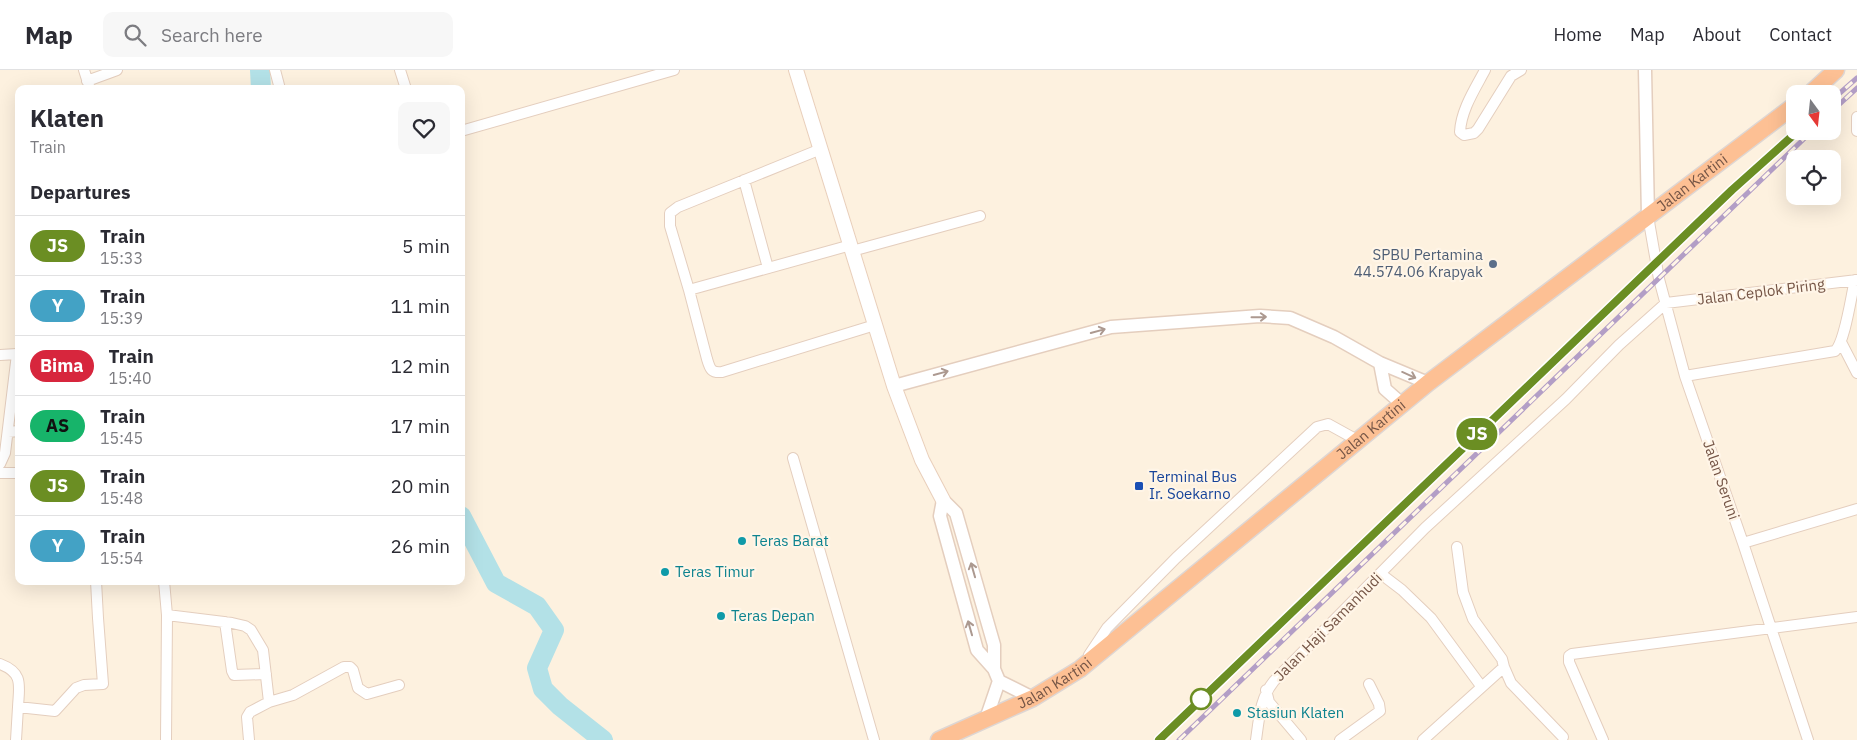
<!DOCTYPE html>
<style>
:root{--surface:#fff;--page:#f7f7f7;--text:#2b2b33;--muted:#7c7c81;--line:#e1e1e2}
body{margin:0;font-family:"IBM Plex Sans",sans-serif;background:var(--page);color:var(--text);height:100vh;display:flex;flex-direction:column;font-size:19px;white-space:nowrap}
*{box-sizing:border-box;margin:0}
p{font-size:16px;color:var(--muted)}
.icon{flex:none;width:28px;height:28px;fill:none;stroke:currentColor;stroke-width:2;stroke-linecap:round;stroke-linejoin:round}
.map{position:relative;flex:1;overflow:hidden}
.drawer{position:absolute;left:15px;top:15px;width:450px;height:500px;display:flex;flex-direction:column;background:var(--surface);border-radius:10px;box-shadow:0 5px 20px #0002}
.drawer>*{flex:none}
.badge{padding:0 10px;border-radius:16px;font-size:18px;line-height:32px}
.needle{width:32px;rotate:165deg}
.buttons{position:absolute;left:1786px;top:15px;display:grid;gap:10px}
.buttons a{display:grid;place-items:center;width:55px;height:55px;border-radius:10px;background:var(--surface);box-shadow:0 5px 20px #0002;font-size:25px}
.map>.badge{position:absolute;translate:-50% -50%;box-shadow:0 0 0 2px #fff}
h2{padding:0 15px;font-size:19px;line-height:45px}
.round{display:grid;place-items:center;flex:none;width:52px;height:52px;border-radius:10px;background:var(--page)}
.head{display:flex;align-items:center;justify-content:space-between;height:85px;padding:0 15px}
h1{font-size:24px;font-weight:700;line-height:38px}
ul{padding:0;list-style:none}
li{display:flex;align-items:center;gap:15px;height:60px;padding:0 15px;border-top:1px solid var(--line)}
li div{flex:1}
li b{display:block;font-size:19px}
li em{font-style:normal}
li .badge{min-width:55px;font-weight:700;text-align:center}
header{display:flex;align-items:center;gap:30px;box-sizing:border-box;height:70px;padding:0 25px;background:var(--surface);border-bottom:1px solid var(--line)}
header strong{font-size:24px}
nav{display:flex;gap:28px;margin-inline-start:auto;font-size:18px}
.search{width:350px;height:45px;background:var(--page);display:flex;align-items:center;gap:12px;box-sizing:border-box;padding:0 18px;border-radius:10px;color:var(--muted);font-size:19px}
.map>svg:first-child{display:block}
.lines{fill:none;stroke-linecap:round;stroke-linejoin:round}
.river{stroke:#b3e1e7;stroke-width:20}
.minor-casing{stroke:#e4cebe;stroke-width:12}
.tertiary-casing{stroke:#e4cebe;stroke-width:15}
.secondary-casing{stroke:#e9cfbb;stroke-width:16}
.trunk-casing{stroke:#ded6d3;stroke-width:19}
.minor{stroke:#fff;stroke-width:10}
.tertiary{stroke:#fff;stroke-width:12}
.secondary{stroke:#fff;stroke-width:14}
.trunk{stroke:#fdc094;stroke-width:16}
.rail-casing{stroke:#b39ec6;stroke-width:5}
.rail{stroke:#fff5e7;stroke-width:3;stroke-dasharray:9;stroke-linecap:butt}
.oneway{stroke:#ac9990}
.line-casing{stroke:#fff;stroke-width:11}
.line{stroke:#6b8e23;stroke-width:8}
.service-dot{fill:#5c6f8a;stroke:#fff5e7;stroke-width:2}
.transit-dot{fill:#1a4fb4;stroke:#fff5e7;stroke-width:2}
.culture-dot{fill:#0f9aa8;stroke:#fff5e7;stroke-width:2}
.stop-dot{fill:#fff;stroke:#6b8e23;stroke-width:2.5}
.labels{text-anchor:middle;stroke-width:4.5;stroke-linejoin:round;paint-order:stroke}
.street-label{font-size:15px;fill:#755546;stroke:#fff5e7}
.service-label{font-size:15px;fill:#4e5e75;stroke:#fff5e7;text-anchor:end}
.transit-label{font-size:15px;fill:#164399;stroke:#fff5e7;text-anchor:start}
.culture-label{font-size:15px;fill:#0d838f;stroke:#fff5e7;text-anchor:start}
</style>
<header>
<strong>Map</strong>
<div class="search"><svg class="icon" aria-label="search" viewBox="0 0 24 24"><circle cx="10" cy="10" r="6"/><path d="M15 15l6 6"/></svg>Search here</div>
<nav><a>Home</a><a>Map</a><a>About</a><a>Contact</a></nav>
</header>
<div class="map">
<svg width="1857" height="670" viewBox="0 0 1857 670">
<rect width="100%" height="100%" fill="#fdf1df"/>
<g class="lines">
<path class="river" d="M260,0L261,19
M461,446L496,513L537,536L554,560L537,598L543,619L560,636L603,670"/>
<defs>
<path id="minor" d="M84,0L90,19
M275,0L280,19
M400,0L406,19
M1485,0C1475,19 1461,40 1460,62L1464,65L1474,63L1478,59L1511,6L1521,0
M87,11L117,0
M1857,47V61
M461,61L674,0
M821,79L678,137L670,143V156L689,220L851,175
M744,110L768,198
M1648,146L1659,209L1685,306L1743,473L1808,670
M852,181L980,146
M689,220L707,289C710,299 711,303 722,302L875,255
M1841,272L1857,303
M0,285L17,284
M1685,306L1835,281C1845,272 1851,226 1855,210
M8,362L19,361
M793,388L874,670
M0,394L5,383L17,284H19
M0,403H19
M1743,473L1857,439
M1457,477L1463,522L1473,549L1502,589L1504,597
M1381,504L1402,520L1431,548L1481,616
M164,511L167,545L166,670
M167,545L232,553L245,556L251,560L263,580L269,632
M225,552L232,601L234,605L266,604
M1089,585L1107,558L1176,488L1317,357L1328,354L1357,370
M0,594C24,603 19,616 18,637
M1266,620L1269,632L1301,670
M16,670L18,637L55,641L76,618L84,615L103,614L98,548L96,511
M249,670L247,647L250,642L269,632L293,625L344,597H350L353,600L358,618L367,624L399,615
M1256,670C1259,649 1260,628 1274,611L1425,458L1566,329L1619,275L1666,233L1857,210
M1340,670L1380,641L1379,634L1369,614
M1423,670L1504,597L1511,613L1563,667
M1603,670L1569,592V586L1572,584L1857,547"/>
<path id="tertiary" d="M1645,0L1648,146
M1380,293L1385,319L1402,334
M894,316L1111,257L1260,246L1290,248L1334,267L1380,293L1428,313
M943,430L940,446L977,580L994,599L999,611L1033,628
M943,430L956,443L994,575V599
M986,649L999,611"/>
<path id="secondary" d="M796,0L894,316L922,390L943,430"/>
<g id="trunk">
<path d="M1810,24L1836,0"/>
<path id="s1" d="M939,670L1033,628L1080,599L1428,313L1795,35"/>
</g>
</defs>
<use href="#minor" class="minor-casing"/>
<use href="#tertiary" class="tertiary-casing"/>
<use href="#secondary" class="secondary-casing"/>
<use href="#trunk" class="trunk-casing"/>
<use href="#minor" class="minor"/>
<use href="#tertiary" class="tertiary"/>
<use href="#secondary" class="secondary"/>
<use href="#trunk" class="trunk"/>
<defs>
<path id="rail" d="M1832,30L1857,8
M1832,41L1857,18
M1159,670L1655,193L1732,120L1798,61
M1179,670L1812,61"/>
</defs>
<use href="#rail" class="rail-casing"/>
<use href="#rail" class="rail"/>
</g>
<defs><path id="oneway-shaft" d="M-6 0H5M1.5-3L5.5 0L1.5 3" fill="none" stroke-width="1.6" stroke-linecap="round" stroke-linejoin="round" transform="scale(1.25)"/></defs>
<g class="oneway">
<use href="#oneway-shaft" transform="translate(1259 247) rotate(-1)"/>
<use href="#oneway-shaft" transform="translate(1098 261) rotate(-15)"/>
<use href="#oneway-shaft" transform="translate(941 303) rotate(-15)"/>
<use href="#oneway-shaft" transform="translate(1409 305) rotate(24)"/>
<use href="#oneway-shaft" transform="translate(973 500) rotate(-106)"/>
<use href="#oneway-shaft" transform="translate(970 558) rotate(-106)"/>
</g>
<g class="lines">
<defs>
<path id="line" d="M1159,670L1656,193L1732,120L1798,61"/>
</defs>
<use href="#line" class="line-casing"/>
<use href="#line" class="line"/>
</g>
<circle class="service-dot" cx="1493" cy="194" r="5"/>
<rect class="transit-dot" x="1134" y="411" width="10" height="10" rx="2.5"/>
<g class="culture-dot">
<circle cx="742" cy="471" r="5"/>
<circle cx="665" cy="502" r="5"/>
<circle cx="721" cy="546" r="5"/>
<circle cx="1237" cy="643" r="5"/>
</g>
<circle class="stop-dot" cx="1201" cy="629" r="10"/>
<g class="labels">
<g class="street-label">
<text dy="5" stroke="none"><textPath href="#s1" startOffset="940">Jalan Kartini</textPath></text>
<text transform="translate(1761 222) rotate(-7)" y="5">Jalan Ceplok Piring</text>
<text dy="5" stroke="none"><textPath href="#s1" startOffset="535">Jalan Kartini</textPath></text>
<text transform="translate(1721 410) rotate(71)" y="5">Jalan Seruni</text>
<text transform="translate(1328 557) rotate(-45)" y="5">Jalan Haji Samanhudi</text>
<text dy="5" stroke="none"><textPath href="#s1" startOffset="129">Jalan Kartini</textPath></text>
</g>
<g class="service-label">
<text x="1483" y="190">SPBU Pertamina<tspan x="1483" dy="17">44.574.06 Krapyak</tspan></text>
</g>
<g class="transit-label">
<text x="1149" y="412">Terminal Bus<tspan x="1149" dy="17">Ir. Soekarno</tspan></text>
</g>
<g class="culture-label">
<text x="752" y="476">Teras Barat</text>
<text x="675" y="507">Teras Timur</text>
<text x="731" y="551">Teras Depan</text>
<text x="1247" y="648">Stasiun Klaten</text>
</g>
</g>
</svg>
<div class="buttons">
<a><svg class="needle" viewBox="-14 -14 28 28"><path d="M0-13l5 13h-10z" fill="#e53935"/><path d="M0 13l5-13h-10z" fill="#7c7c81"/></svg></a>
<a><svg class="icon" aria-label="locate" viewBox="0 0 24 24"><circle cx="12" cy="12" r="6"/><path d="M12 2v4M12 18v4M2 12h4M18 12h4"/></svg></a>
</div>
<b class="badge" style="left:1477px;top:364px;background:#6b8e23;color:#fff">JS</b>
<section class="drawer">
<div class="head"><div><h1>Klaten</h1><p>Train</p></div><a class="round"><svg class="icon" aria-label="heart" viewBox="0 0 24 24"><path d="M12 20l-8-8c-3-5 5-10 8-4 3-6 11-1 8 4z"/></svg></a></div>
<h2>Departures</h2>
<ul>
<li><span class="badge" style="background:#6b8e23;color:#fff">JS</span><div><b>Train</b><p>15:33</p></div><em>5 min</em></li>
<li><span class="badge" style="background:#43a2c5;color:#fff">Y</span><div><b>Train</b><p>15:39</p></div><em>11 min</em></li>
<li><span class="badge" style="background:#d7263d;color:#fff">Bima</span><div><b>Train</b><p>15:40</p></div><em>12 min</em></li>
<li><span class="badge" style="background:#17b46a;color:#111">AS</span><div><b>Train</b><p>15:45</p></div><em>17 min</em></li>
<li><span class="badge" style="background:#6b8e23;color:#fff">JS</span><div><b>Train</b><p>15:48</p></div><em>20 min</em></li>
<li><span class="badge" style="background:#43a2c5;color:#fff">Y</span><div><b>Train</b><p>15:54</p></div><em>26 min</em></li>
</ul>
</section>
</div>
